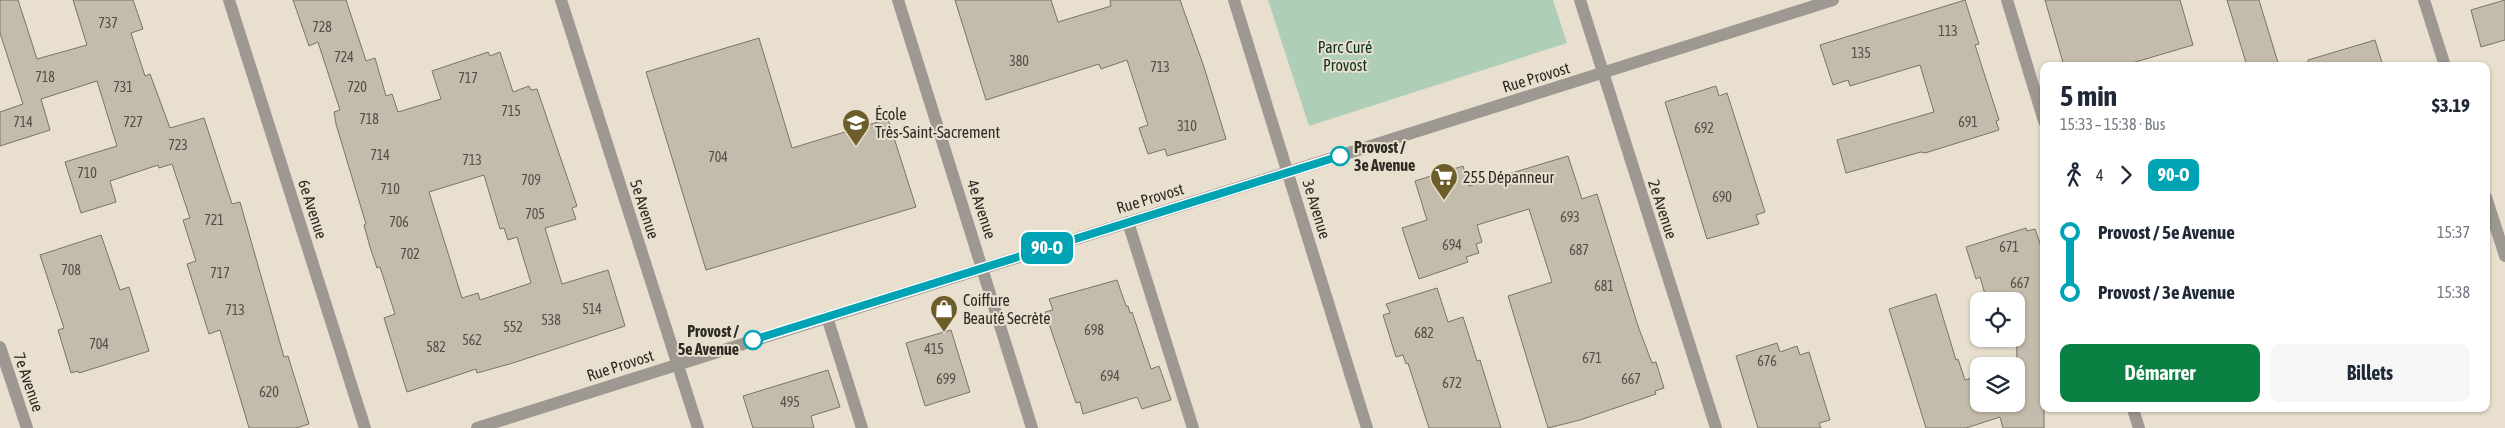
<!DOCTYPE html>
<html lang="fr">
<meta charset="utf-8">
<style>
:root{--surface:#fff;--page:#f6f6f7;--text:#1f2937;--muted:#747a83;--accent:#0b8043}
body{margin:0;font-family:"Asap Condensed",sans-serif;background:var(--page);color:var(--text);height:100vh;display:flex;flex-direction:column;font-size:19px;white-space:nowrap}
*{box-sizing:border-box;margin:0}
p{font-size:16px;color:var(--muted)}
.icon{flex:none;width:28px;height:28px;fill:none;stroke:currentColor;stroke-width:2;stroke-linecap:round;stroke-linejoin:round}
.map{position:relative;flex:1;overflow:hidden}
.sheet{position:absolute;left:2040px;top:62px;width:450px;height:350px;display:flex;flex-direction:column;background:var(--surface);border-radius:10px;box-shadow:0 1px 4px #0004}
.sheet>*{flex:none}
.badge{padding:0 10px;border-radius:8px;font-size:18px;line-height:32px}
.fabs{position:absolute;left:1970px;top:292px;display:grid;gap:10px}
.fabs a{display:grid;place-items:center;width:55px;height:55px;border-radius:10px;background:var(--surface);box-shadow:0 1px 4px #0004;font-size:25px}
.map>.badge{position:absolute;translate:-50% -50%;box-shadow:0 0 0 2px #fff}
.legs{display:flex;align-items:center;gap:8px;height:55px;padding:0 20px;font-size:16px}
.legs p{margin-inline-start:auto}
.head{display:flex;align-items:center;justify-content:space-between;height:85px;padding:0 20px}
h1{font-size:28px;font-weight:700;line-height:38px}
.cta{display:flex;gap:10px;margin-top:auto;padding:10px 20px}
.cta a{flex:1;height:58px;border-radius:10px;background:var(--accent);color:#fff;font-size:20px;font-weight:700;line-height:58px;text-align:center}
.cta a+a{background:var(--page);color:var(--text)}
ul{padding:0 20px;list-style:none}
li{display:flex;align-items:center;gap:18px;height:60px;font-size:19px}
li i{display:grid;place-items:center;width:8px;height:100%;margin:0 6px;background:currentColor}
li i::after{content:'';width:12px;height:12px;margin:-6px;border:4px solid;border-radius:50%;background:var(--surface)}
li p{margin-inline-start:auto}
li:first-child i{background:linear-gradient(#0000 50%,currentColor 0)}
li:last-child i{background:linear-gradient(currentColor 50%,#0000 0)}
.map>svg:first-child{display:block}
.green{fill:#afceb7}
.building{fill:#c3bbab;stroke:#7b7364;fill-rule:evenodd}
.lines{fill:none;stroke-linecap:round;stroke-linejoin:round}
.service{stroke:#9d9892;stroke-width:12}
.minor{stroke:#9d9892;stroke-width:12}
.tertiary{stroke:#9d9892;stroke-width:12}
.line-1-casing{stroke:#fff;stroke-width:11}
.line-1{stroke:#00a3b4;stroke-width:8}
.stop-1-dot{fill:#fff;stroke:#00a3b4;stroke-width:2.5}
.labels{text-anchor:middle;stroke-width:4;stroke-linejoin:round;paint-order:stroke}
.number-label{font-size:14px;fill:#534f46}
.park-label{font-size:16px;fill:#0a321a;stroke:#e8dfce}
.street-label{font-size:16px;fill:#2e2b24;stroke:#e8dfce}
.poi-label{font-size:16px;fill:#2e2b24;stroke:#e8dfce;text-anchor:start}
.stop-label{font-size:16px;font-weight:bold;fill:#2e2b24;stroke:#e8dfce;text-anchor:start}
</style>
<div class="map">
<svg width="2505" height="428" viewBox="0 0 2505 428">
<rect width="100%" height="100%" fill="#e8dfce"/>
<path class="green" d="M1268,0H1553L1567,43L1309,126Z"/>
<path class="building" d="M0,0H18L37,59L87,45L73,0H133L143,29L131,33L145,76L150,74L170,128L204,118L232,204L240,202L284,357L288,356L309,424L296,428H249L220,330L209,334L187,264L196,261L183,220L190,218L172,164L159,168L158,165L110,181L116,202L81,213L65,162L117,146L97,81L41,99L50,130L0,146V112L23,104L0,33Z
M293,0H346L366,61L375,58L386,96L392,94L398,112L441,99L432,71L488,52L490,56L500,52L513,92L529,86L531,90L537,89L577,206L572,208L576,219L545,228L562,284L608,270L625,326L513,363L477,373L476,369L407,392L384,318L395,314L380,267L377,268L370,247L364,225L366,224L336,124L334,112L340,110L318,42L309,46ZM484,175L500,229L504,228L508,240L517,237L531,283L480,300L478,293L462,298L429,192Z
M955,0H1051L1058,22L1111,6L1110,0H1180L1204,67L1226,139L1167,156L1165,149L1148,154L1139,128L1148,125L1127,60L1101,69L1099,64L986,100Z
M1965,0L1979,44L1975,45L1999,120L1996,121L1999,130L1925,153L1921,152L1846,173L1837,140L1934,112L1920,65L1850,86L1848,80L1833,85L1820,45Z
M2045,0H2180L2193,45L2122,66H2064Z
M2227,0H2259L2279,66H2247Z
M2505,0V40L2481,47L2471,10Z
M759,38L792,148L888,119L916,207L706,270L646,72Z
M2375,40L2383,66H2309L2308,60Z
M1716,86L1719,96L1727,93L1765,212L1756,215L1759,224L1707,239L1665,102Z
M1568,156L1582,199L1597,194L1638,326L1652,363L1656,362L1664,388L1655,391L1656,394L1580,420L1548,428L1508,296L1552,282L1529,209L1477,225L1482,242L1476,244L1479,253L1466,257L1468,262L1419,279L1402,228L1427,220L1415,181L1463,166L1469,186Z
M2026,228L2027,231L2035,229L2044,255V428H2003L2000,417L1966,428H1926L1889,309L1936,294L1956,360L1958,359L1965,380L1979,376V404H2016V366H2006L2017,363L2016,301H1987L1980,277L1976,279L1966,247Z
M101,235L120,290L129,287L149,351L79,373L78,371L71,373L58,330L64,328L40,255Z
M1117,280L1126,306H1128L1130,313L1132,312L1151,369L1159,366L1171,400L1142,409L1137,397L1083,414L1080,402L1076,403L1045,312L1053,310L1049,299Z
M1437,288L1448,322L1463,317L1477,361L1480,360L1501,428H1429L1408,363L1406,364L1403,355L1396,357L1383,315L1390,313L1386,304Z
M951,330L970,392L925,406L906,343Z
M1777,343L1780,352L1797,346L1800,355L1809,352L1830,420L1819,423L1821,428H1758L1736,356Z
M828,370L840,407L811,416L814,428H753L743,396Z"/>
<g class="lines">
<path class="service" d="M1128,222L1193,428
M827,317L862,428"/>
<path class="minor" d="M229,0L365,428
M561,0L698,428
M898,0L1032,428
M1234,0L1367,428
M1580,0L1716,428
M0,347L27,428"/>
<path class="tertiary" d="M2007,0L2044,121
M2424,0L2445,66
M2486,197L2505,256
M2133,409L2139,428
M477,428L1833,0"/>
</g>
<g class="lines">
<defs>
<path id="line-1" d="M753,340L1340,156"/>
</defs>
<use href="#line-1" class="line-1-casing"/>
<use href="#line-1" class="line-1"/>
</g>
<defs>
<symbol id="school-pin" viewBox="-11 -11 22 30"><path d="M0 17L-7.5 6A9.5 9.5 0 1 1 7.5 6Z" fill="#6d5d2a" stroke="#e8dfce"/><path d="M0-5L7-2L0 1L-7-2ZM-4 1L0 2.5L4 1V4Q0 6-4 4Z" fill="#fff"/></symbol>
<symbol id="supermarket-pin" viewBox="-11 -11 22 30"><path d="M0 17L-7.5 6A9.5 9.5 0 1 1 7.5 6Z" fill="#6d5d2a" stroke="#e8dfce"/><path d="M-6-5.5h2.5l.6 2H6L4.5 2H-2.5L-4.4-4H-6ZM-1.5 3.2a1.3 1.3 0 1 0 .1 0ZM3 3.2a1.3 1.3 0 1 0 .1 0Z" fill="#fff"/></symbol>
<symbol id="shop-pin" viewBox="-11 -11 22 30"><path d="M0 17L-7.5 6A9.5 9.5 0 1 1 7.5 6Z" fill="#6d5d2a" stroke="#e8dfce"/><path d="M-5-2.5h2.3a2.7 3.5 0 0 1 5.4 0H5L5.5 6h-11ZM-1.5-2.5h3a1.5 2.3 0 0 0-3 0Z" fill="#fff"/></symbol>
</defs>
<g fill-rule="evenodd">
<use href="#school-pin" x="840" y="107" width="32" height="43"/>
<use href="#supermarket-pin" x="1428" y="161" width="32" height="43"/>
<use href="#shop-pin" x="928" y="293" width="32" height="43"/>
</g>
<g class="stop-1-dot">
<circle cx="1340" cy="156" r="9"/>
<circle cx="753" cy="340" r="9"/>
</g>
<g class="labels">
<g class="number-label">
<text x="108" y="28">737</text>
<text x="322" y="32">728</text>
<text x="1948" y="36">113</text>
<text x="1861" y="58">135</text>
<text x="344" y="62">724</text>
<text x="1019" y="66">380</text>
<text x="1160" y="72">713</text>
<text x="45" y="82">718</text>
<text x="468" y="83">717</text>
<text x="123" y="92">731</text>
<text x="357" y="92">720</text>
<text x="511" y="116">715</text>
<text x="369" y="124">718</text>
<text x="23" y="127">714</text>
<text x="133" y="127">727</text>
<text x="1968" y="127">691</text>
<text x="1187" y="131">310</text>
<text x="1704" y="133">692</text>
<text x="178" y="150">723</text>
<text x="380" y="160">714</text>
<text x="718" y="162">704</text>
<text x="472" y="165">713</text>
<text x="87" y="178">710</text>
<text x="531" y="185">709</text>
<text x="390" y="194">710</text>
<text x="1722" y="202">690</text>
<text x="535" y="219">705</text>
<text x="1570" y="222">693</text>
<text x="214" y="225">721</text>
<text x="399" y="227">706</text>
<text x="1452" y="250">694</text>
<text x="2009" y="252">671</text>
<text x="1579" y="255">687</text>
<text x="410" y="259">702</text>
<text x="71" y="275">708</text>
<text x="220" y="278">717</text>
<text x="2020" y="288">667</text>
<text x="1604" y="291">681</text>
<text x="592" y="314">514</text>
<text x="235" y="315">713</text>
<text x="551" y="325">538</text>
<text x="513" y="332">552</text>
<text x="1094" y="335">698</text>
<text x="1424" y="338">682</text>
<text x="472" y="345">562</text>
<text x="99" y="349">704</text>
<text x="436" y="352">582</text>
<text x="934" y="354">415</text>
<text x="1592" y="363">671</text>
<text x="1767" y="366">676</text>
<text x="1110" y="381">694</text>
<text x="946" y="384">699</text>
<text x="1631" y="384">667</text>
<text x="1452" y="388">672</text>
<text x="269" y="397">620</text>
<text x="790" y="407">495</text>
</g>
<g class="park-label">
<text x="1345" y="53">Parc Curé<tspan x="1345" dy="18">Provost</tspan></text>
</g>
<g class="street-label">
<text transform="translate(1536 77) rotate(-17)" y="6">Rue Provost</text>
<text transform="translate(1150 198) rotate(-17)" y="6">Rue Provost</text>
<text transform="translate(313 209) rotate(72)" y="6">6e Avenue</text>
<text transform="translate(645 209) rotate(72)" y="6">5e Avenue</text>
<text transform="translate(982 209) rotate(72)" y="6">4e Avenue</text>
<text transform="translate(1317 209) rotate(73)" y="6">3e Avenue</text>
<text transform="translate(1663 209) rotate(72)" y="6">2e Avenue</text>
<text transform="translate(620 365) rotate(-18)" y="6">Rue Provost</text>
<text transform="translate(29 382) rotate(71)" y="6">7e Avenue</text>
</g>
<g class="poi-label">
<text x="875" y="120">École<tspan x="875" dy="18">Très-Saint-Sacrement</tspan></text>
<text x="1463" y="183">255 Dépanneur</text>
<text x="963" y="306">Coiffure<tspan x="963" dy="18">Beauté Secrète</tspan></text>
</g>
<g class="stop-label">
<text x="1354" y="153">Provost /<tspan x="1354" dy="18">3e Avenue</tspan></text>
<text x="739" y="337" text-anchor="end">Provost /<tspan x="739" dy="18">5e Avenue</tspan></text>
</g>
</g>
</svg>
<div class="fabs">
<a><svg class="icon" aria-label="locate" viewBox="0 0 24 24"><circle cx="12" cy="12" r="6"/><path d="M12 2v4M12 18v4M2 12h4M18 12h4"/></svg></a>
<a><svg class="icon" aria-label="layers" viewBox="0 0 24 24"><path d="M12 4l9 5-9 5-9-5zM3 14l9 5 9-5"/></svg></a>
</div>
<b class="badge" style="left:1047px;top:248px;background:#00a3b4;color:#fff">90-O</b>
<section class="sheet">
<div class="head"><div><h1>5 min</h1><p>15:33 – 15:38 · Bus</p></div><b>$3.19</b></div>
<div class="legs"><svg class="icon" aria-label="walk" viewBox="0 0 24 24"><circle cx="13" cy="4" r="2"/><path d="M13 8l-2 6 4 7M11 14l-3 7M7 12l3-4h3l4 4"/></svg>4<svg class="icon" aria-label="forward" viewBox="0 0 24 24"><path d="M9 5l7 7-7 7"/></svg><b class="badge" style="background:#00a3b4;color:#fff">90-O</b></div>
<ul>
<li><i style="color:#00a3b4"></i><b>Provost / 5e Avenue</b><p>15:37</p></li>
<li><i style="color:#00a3b4"></i><b>Provost / 3e Avenue</b><p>15:38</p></li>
</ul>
<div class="cta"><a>Démarrer</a><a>Billets</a></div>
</section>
</div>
